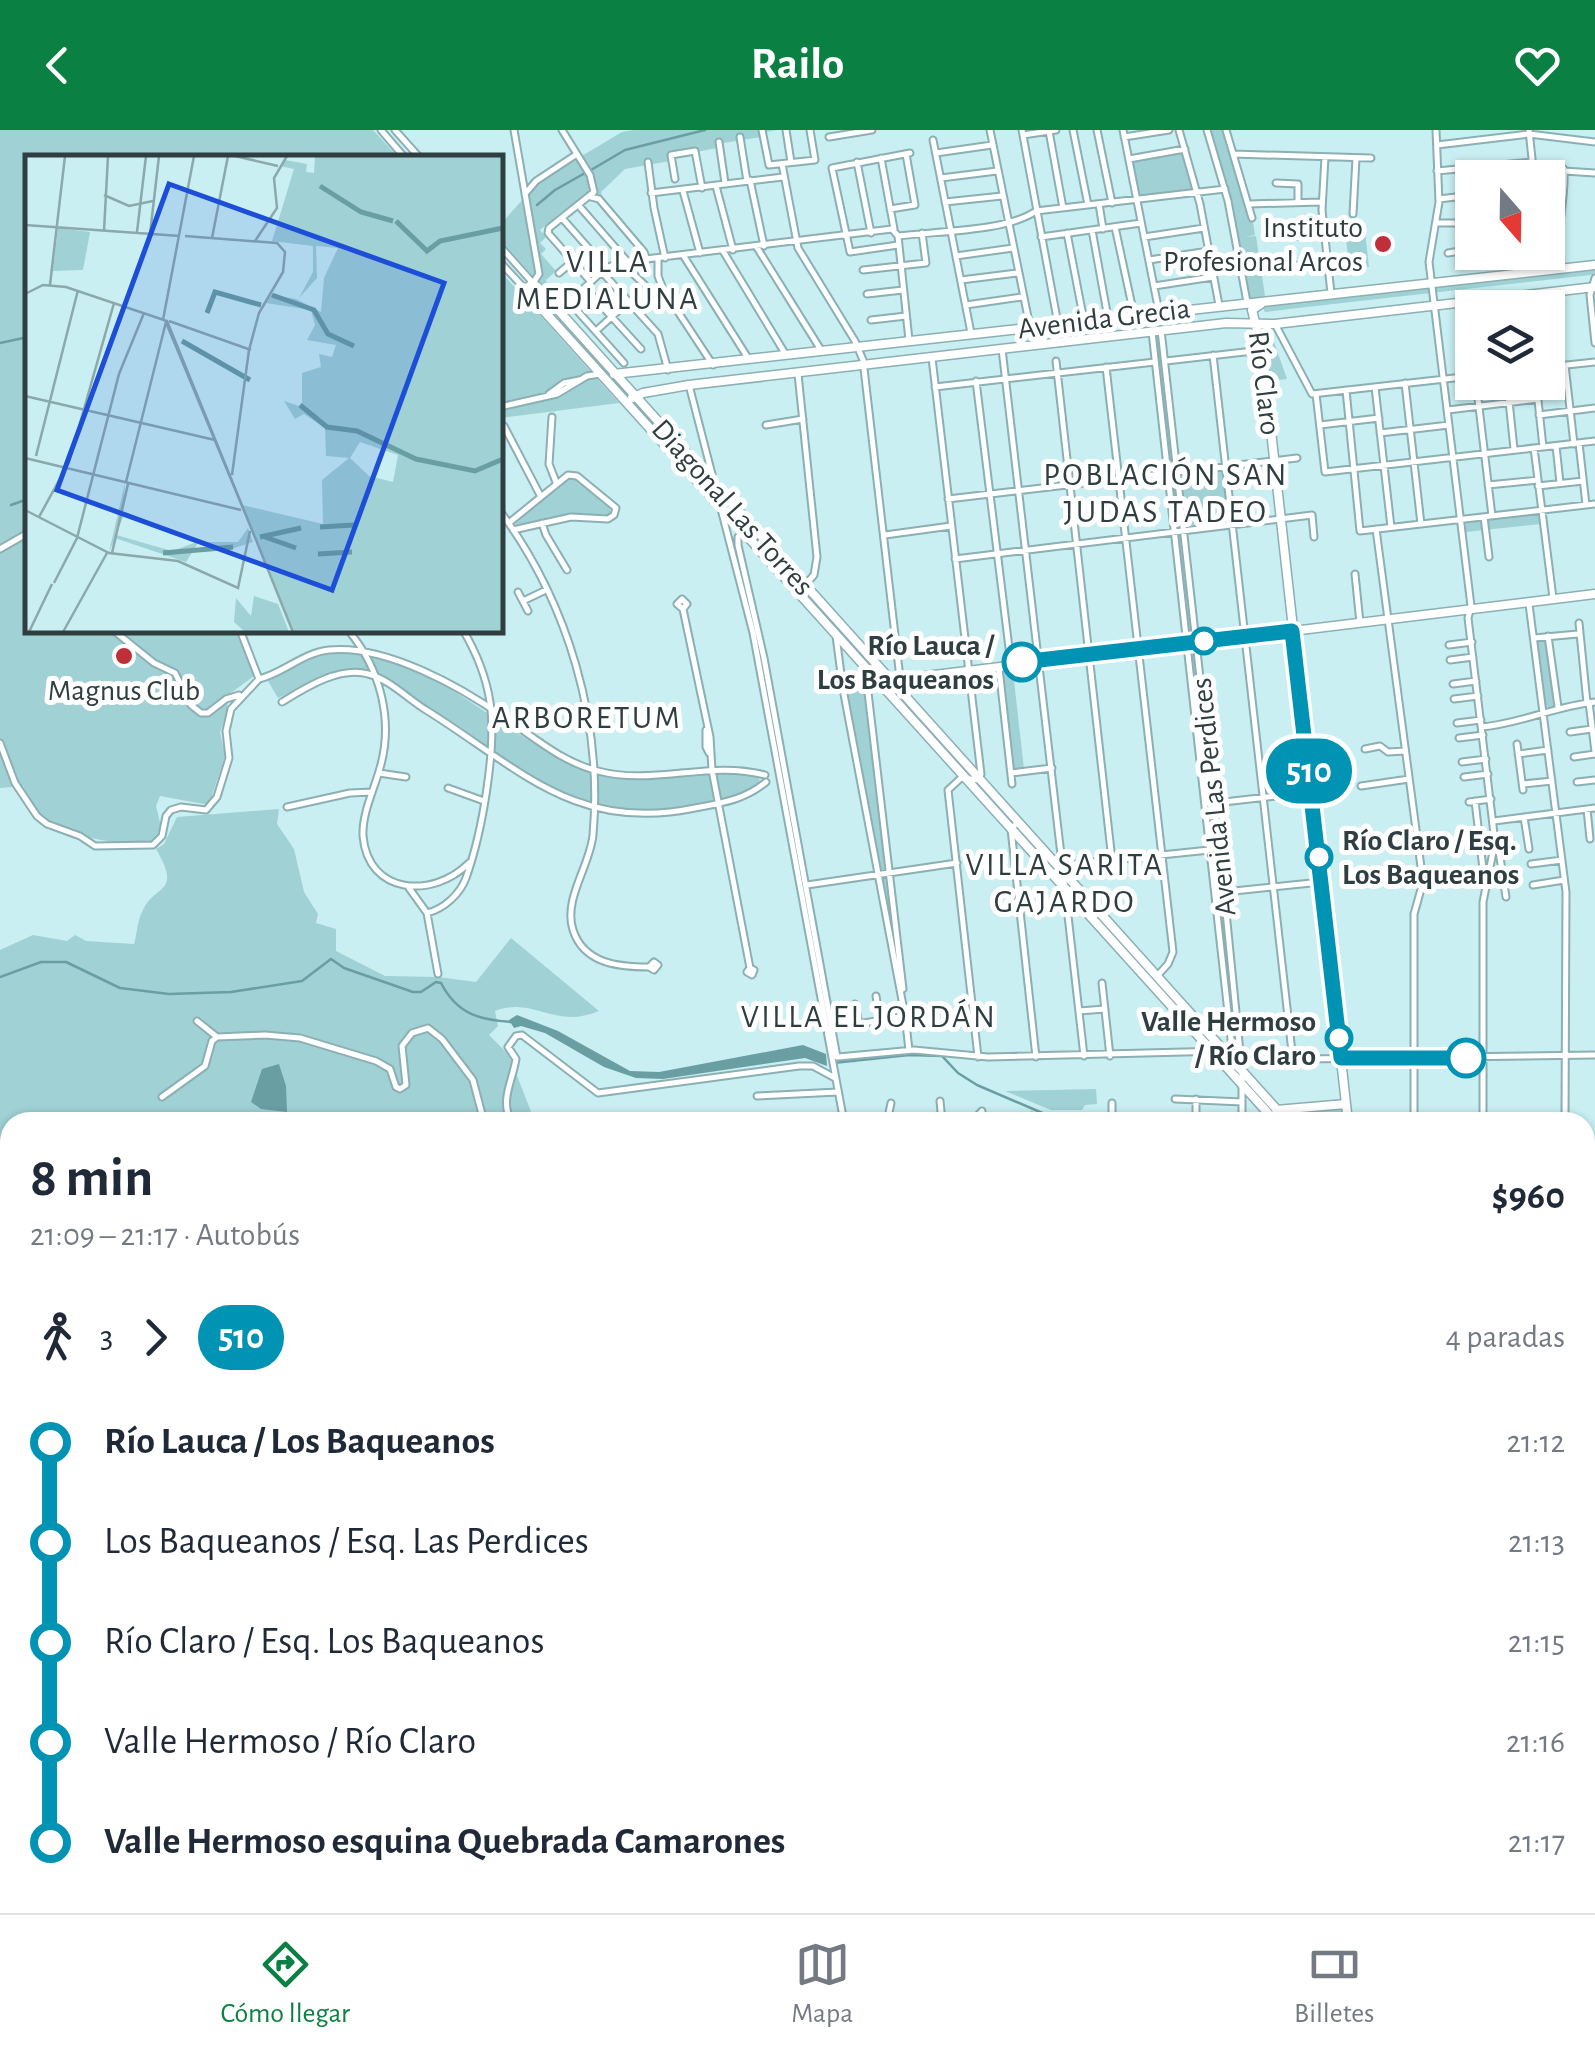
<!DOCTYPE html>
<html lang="es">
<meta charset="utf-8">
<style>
:root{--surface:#fff;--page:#f2f2f3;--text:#1f2937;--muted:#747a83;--line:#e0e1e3;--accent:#0b8043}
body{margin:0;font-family:"Alegreya Sans",sans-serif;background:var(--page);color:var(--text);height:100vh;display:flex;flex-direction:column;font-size:38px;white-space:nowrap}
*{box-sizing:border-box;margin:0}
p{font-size:32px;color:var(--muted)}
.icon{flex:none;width:55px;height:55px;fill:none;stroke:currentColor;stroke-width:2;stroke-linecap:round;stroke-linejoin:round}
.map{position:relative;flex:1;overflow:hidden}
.side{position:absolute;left:0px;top:982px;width:1595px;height:802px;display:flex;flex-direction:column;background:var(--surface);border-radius:30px 30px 0 0;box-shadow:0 2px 8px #0004}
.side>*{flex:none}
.badge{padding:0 20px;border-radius:32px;font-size:35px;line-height:65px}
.needle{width:65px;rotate:160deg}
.controls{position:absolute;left:1455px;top:30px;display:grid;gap:20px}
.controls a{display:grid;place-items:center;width:110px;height:110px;border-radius:0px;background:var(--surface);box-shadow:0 2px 8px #0004;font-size:50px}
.map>.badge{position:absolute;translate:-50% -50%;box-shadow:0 0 0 5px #fff}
.legs{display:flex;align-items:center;gap:15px;height:110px;padding:0 30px;font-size:32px}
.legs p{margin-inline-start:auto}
.summary{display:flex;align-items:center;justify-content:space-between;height:170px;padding:0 30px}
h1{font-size:55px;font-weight:700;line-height:75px}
ul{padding:0 30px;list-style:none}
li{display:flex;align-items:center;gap:35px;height:100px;font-size:38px}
li i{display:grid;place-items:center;width:15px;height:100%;margin:0 12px;background:currentColor}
li i::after{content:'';width:25px;height:25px;margin:-12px;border:8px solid;border-radius:50%;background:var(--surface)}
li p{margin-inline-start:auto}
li:first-child i{background:linear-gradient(#0000 50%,currentColor 0)}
li:last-child i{background:linear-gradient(currentColor 50%,#0000 0)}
header{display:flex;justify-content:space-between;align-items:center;height:130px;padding:0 30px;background:var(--accent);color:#fff;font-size:45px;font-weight:700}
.tab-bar{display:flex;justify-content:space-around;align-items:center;height:140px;border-top:2px solid var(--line);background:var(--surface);font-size:28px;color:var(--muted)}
.tab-bar a{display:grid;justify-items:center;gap:5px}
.tab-bar .selected{color:var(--accent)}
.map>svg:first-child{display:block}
.green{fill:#9fd1d5}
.water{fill:#699ea2}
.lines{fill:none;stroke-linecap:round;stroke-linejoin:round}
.stream{stroke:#699ea2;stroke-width:2.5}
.minor-casing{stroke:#8bafb2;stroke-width:9}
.major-casing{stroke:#8bafb2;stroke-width:11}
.minor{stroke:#fff;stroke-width:5}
.major{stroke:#fff;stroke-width:8}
.line-1-casing{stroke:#fff;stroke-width:22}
.line-1{stroke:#0093b3;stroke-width:15}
.poi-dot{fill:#bf2f39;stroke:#fff;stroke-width:4}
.stop-1-dot{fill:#fff;stroke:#0093b3;stroke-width:5}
.labels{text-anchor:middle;stroke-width:10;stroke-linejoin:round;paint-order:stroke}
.poi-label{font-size:30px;fill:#2f3e40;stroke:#fff;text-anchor:end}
.street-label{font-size:30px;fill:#2f3e40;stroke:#fff}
.stop-label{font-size:30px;font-weight:bold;fill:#2f3e40;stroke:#fff;text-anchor:end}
.neighbourhood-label{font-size:32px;letter-spacing:2.5px;fill:#2f3e40;stroke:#fff}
.inset-river{fill:none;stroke:#699ea2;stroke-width:5}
.inset-road{fill:none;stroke:#8ba8ab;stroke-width:2.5}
.view{fill:#1d4ed8;fill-opacity:0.15;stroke:#1d4ed8;stroke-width:5}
.inset-edge{fill:none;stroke:#2f3e40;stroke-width:5}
</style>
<header><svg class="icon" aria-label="back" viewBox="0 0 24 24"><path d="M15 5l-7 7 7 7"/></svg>Railo<svg class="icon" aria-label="heart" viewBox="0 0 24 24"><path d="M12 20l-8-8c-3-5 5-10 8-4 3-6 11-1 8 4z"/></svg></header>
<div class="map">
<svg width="1595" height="1783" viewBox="0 0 1595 1783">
<rect width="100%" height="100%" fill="#c9eff2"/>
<path class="green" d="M0,0H373L398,27L28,28V500H235L254,546L228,565L227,581L220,602L225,626L209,675L160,666L156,676L162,701L157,710C128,720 61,706 39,683C32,676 27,664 23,656L0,658Z
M634,0H777L761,3V7L717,14V18L670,27V31L625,39L601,62L602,66C577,64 559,86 540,100L546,107L540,113L546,119L541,124L556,141L546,150L550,165L500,109V95L538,52L622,2Z
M1209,0H1223L1226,13L1232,11L1249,67L1255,105L1245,107L1256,106L1265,166L1247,169L1230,71Z
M1183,21L1193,59L1138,66L1132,29Z
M1364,93L1369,137L1349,139L1345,95Z
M1595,138V144L1590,145L1289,179L1265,182L1262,176Z
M500,141L619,273L500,288Z
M1269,198L1287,249L1270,251L1264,199Z
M1153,204H1159L1196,508L1211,671H1205Z
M1222,339L1228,391L1185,396L1180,344Z
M575,347L611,374L610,385L574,384L516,395L515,392L568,348Z
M1540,382L1541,394L1466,402L1465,390Z
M1547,508L1556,575L1549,578L1545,574L1537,509Z
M331,524C435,520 496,606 587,640C640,659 694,641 748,642L759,647L760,656C740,669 716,672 694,676C578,698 521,635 430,580C407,566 385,540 357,539C331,539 301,558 278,568L268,551L303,530Z
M1013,542L1024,639L1013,640L1002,543Z
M865,559L899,836L903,865L847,563Z
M279,679L277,694L294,719L304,762L318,784L316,793L336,799V821L385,846L438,847L476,852L511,808L599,881C553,900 535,866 495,881L498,896L489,905L509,925L535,992H10V1775H958L959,1783H0V820L33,805L67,811L75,805L86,811L134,814C137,804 137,792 142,782C154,753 183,765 156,719L164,714L177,687Z
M1096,959L1097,974L1085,975L1082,980H1051L1005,961Z
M1344,976L1345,992H1291L1279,979Z"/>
<path class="water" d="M517,885L558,901L630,941L659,942L803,915L826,924L827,936L805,928L663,949L636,948L604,937L545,903L521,896L514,898L509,890Z
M279,934L286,956L287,982L261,979L251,972L262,939Z"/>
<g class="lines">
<path class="stream" d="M591,40L625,20L705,0
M537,75L555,60L585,43
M0,213L28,207
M11,375L28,369
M0,847L41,832H66L120,858L169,864L231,862L302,851L331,829L344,838L413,862H421L436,852L441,853C457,884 479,890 512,892
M833,933L909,925L942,926L958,943L977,955L1047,985H1117L1164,992"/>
<defs>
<path id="minor" d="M381,0L405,28
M395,0L420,28
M562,0L590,45L594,62L549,98L548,103L591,152
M762,0L769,35L815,30L810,0
M786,0L791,32
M990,0L1030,197
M1022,0L1058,194
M1073,0L1088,75
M1097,0L1112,73
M1123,0L1159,182
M1179,0L1200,74L1219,175
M1207,0L1228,71L1247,172
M1226,0L1252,88
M1436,0L1439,72L1429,132L1471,476L1468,488L1495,712L1483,772V992
M1529,0L1534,48
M1049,1L1063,78
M1023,5L1056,0
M740,7L747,51
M829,7L872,0
M1124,7L1169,0
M933,10L971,203
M719,12L725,53
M1437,15L1529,4L1595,12
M936,23L992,15
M1233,24L1371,28
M1325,27L1322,80L1331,163
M881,28L894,99
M1129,29L1185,19
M648,32L654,78L665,128
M857,32L871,103
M782,34L798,118L855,211L863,230L900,548
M1504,35L1506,48
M1533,39L1595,43
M1437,41L1532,32
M941,48L997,41
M675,49L671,25L695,21L702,58
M750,50L764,116
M1276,53L1298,54V72
M716,56L733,120
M683,61L700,123
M651,63L783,47
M525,64L536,51L577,24
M591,67L599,69L644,122L647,130
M1439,69L1472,65
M945,72L1002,66
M1099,74L1103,99
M1249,74L1321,72
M580,77L627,131
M890,79L915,75L906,24
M1353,84L1356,28
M562,88L606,138
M1436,93H1472
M1115,97L1134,185
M1092,100L1108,188
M1067,103L1084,191
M898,106L909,210
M1041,107L1141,93
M1144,107L1204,98
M1288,107L1324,103
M898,115L850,122L832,38L910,23
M500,116L533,153L539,144L514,0
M756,116L821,220
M723,121L786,225
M1526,122L1529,143
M1448,123L1472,119
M683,125L748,228
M956,126L1013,118
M658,129V146L663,159L713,235
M1149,130L1209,121
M500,132L525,159
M622,133L652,162
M1290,136L1327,132
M1559,139C1554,105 1566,74 1564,39
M863,140L926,133L922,103
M602,142L658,204L668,240
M559,143L572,132
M1595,148L1590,165L1595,213
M961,150L1017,143
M1154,156L1213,147
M589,162L641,219
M867,164L903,160
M966,175L1022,167
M573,176L624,233
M560,180L606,138L621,132L892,99L898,106C935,101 1006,102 1036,81L1225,59
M871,190L906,186
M1275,194L1312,264L1472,246
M1161,200L1224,762L1242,942V992
M596,201L629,171
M1152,202L1232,918L1227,925
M1002,219L1063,742L1055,748
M1213,225L1292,922L1304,929L1595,925
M932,228L981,644L979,650L961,648L948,660L978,927
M1056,231L1112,730
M1166,231L1262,220
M1565,235L1574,314
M1106,237L1173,822L1168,834L1158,845
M1548,237L1595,232
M798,244L817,427L814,445L798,463
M976,251L1011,534
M1476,252L1492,386
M1507,252L1514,319
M1536,252L1543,317
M1405,253L1421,394
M689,255L753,503L844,992
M935,257L1155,232
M1375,257L1391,397
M1346,260L1360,401L1595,374
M549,264L564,253L579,250
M1316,264L1325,342L1595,311
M500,277L557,264L587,246L600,244
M1448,280L1538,269
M1539,285L1595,278
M552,287L549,334L556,352
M766,295L803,289
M1320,295L1379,288
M504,296L540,365
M1380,303L1449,295
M1579,313L1586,375
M1556,316L1560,353
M1534,318L1553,468
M1488,355L1538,350
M1538,356L1583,351
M948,369L1297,328
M500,381C568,473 603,591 593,705C590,736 563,769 573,800C584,834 619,837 649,837L654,832L658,835L654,840L649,837
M1484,387L1489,427
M510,392L568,345L577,346L616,378L614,385L608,389L571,387L513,400
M542,393L546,405L567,440
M1376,399L1423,752L1414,784V992
M743,403L738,407V415L764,528L837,927
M885,405L951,396
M0,419L28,403
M955,429L1312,385L1314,407
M1355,444L1360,493
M518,462L528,481
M523,471L546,460
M1529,474L1566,762L1565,992
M683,479L677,474L682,469L687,474L683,479L710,607L712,640L750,838L747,842L752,845L754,840L750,838
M1579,493L1587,573
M113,500L154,533L175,543L191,575L201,583H208L226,569L239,565
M348,500C380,538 394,590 380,638C374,660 362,683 363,706C368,765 433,769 469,733
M836,506L843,559L905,886
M1548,506L1558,577
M1534,508L1578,504
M1449,515L1472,512
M1450,530L1473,527
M999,538L1012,654
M259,549C284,543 302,523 329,520C385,514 461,557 505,588C535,608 562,632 598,641C654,656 709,630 765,645
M867,554L903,859
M1453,554L1476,551
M843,559L878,552
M1454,569L1478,566
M282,572C305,558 339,536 368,544C389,549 408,569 426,580C519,638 576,703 695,678C722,673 744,670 766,652
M1589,572L1595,622
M1457,593L1481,590
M1482,597C1522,593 1556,576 1595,572
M706,600V617L709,623
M1570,602L1592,599
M1459,608L1483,605
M0,613L15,653L37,686L47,694L80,706L95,716L153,715L162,706L166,686L171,680L181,677L206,680L217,667L229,628L226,601L231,579L259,549L240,500
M1517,614L1523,660
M1365,619L1380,616L1388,622L1405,621
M1518,624L1548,620
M1574,627L1595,624
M1462,632L1486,629
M379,643L406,647
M1011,643L1052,638
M1464,647L1488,644
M1577,652L1595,650
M1523,654L1552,651
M1361,656L1409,649
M448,658L484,671
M1475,671L1483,739
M1469,672L1491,669
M1215,673L1312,662
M287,677L350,663L372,662
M1587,679L1590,709
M1524,687L1529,719
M1494,691L1595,678
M1017,693L1011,699L1036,927
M1495,718L1499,721L1506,767
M1531,734L1562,730
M807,755L957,733
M1533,755L1564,750
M409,758L427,783C444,779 460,764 466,748C482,703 497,619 490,572C486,546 476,522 463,500
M1215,763L1321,752
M427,783L438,844
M1102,853L1110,926
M876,866L880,890
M855,874L859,894
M1079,881L1105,879
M905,885L909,920
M197,891L217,907L265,905L300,908L376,931L390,939L396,957L400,959L406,955L402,916L412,903L428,898L442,909L473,950L484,992
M829,899L905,886
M1084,926L1063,742L1074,734L1219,719
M838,927L914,920L988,927L1224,921
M757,966L838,962
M162,967L205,936L212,911L217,907
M1175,969L1242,972
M1196,969V983L1199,989H1232
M940,971L942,992
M1112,973V992
M1032,986L1033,992
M511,992C500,969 512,953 516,929L508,917L516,906L522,905L598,963L799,936H813L835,948
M887,992L891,973
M981,992L979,984L982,981V992
M1585,1093L1595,1092
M1585,1121L1595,1120
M1585,1150L1595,1149
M1585,1180L1595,1179
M1585,1208L1595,1207
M1585,1238L1595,1237
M1585,1264L1595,1375
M1585,1269L1595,1268
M1585,1355L1595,1461
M1585,1421L1595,1420
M1585,1491L1595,1488
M1585,1557L1595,1555
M1585,1579L1595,1622
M1585,1649L1595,1696
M1585,1748L1595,1745
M792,1775L794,1783
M1023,1775L1024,1783
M1216,1775L1217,1783
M1272,1775L1274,1783
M1307,1775L1308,1783
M976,1780L1009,1775
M1035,1783L1038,1775
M1401,1783L1444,1775"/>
<path id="major" d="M1261,174L1252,180L1262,220L1348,992
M614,244L1595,135
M632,268L643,263L689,255L1226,193L1275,194L1595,157
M885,551L1595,464
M1276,980L1346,974
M1276,992L525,160L533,153L559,181L1288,992
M1585,1070H1595
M1484,1775L1485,1783
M1499,1775L1501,1783"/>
</defs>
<use href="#minor" class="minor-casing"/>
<use href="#major" class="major-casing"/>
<use href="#minor" class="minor"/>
<use href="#major" class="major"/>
</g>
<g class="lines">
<defs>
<path id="line-1" d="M1022,532L1292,501L1341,928H1466"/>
</defs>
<use href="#line-1" class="line-1-casing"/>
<use href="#line-1" class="line-1"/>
</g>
<g class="poi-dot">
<circle cx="1383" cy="114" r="10"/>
<circle cx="124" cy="526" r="10"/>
</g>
<g class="stop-1-dot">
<circle cx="1204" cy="511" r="12"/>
<circle cx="1022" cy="532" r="18"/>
<circle cx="1319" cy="727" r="12"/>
<circle cx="1339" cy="908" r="12"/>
<circle cx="1466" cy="928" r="18"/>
</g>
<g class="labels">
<g class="poi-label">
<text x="1363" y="107">Instituto<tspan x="1363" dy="34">Profesional Arcos</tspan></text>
<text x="124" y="570" text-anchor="middle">Magnus Club</text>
</g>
<g class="street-label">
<text transform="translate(1104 188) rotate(-7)" y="10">Avenida Grecia</text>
<text transform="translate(1265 253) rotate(83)" y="10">Río Claro</text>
<text transform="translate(733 377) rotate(48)" y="10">Diagonal Las Torres</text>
<text transform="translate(1213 667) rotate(-96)" y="10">Avenida Las Perdices</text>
</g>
<g class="stop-label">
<text x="994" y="525">Río Lauca /<tspan x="994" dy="34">Los Baqueanos</tspan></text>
<text x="1342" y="720" text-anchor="start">Río Claro / Esq.<tspan x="1342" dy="34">Los Baqueanos</tspan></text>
<text x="1316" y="901">Valle Hermoso<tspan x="1316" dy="34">/ Río Claro</tspan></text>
</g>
<g class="neighbourhood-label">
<text x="608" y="142">VILLA<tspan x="608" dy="37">MEDIALUNA</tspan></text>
<text x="1166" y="355">POBLACIÓN SAN<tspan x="1166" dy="37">JUDAS TADEO</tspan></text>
<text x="587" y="598">ARBORETUM</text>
<text x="1065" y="745">VILLA SARITA<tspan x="1065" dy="37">GAJARDO</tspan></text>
<text x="869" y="897">VILLA EL JORDÁN</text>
</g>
</g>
<g transform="translate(25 25)">
<rect width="478" height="478" fill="#c9eff2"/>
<path d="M290,1H477V477H269L217,350L298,369L297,325L324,303L301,301L300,273L279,259L270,264L259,246L277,252V218L296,212L294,199L307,202L311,190L282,185L290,170L286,155L241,148L246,140L271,144L296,157L299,123L313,93L291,91L292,123L274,143L288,117V91L247,86L269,14L255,11L260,5L282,9L281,17L289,18ZM335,287L373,300L368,327L344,321L325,303ZM33,73L65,77L58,115L28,116ZM100,328L98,362L91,380L147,396L172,387H213L223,373L228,387L200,396L173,388L161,407L90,383L84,397ZM229,441L253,449L264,477H220L209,467L211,443L226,461Z" fill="#9fd1d5" fill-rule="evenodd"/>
<path class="inset-river" d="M295,31L336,57L368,66M371,66L402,96L415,86L478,73M247,140L289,155L303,179L329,191M182,158L190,137L236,150M157,186L225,225M275,250L302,272L332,276L391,304L450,316L478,304M295,372L329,370M235,382L276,373M240,382L271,393M138,398L208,392M293,399L327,397"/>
<path class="inset-road" d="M210,1L253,11M79,40L104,51L128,46M0,70L155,81M79,76L83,1M112,77L121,1M125,79L134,1M160,81L252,88L260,97L258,117L234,158L224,195L207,320M187,83L203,1M230,86L252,53L249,23L262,1M25,130L40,1M0,139L18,130L41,132L142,166L227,375L140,165M138,165L169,1M144,166L226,195M0,241L190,285M11,301L53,135M0,303L216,355M101,327L141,167M0,355L84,398L153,406L213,433L225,376M14,362L44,307L89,148M227,375L268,477M87,398L103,329M29,428L52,383L94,219L119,158M4,477L27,429M38,477L82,398"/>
<path class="view" d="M144,29L419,128L307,435L32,335Z"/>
<rect width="478" height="478" class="inset-edge"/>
</g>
</svg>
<div class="controls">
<a><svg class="needle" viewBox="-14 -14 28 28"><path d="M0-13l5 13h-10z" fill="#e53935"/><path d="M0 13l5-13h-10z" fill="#747a83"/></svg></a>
<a><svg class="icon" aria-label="layers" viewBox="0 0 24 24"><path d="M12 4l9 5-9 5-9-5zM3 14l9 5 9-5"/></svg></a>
</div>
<b class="badge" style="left:1309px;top:641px;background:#0093b3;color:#fff">510</b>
<section class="side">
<div class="summary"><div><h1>8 min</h1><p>21:09 – 21:17 · Autobús</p></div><b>$960</b></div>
<div class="legs"><svg class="icon" aria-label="walk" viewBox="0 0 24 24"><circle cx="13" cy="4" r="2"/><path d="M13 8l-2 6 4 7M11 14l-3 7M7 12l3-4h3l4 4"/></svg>3<svg class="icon" aria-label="forward" viewBox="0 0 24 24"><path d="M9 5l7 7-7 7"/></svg><b class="badge" style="background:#0093b3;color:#fff">510</b><p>4 paradas</p></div>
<ul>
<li><i style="color:#0093b3"></i><b>Río Lauca / Los Baqueanos</b><p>21:12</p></li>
<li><i style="color:#0093b3"></i><span>Los Baqueanos / Esq. Las Perdices</span><p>21:13</p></li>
<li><i style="color:#0093b3"></i><span>Río Claro / Esq. Los Baqueanos</span><p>21:15</p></li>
<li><i style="color:#0093b3"></i><span>Valle Hermoso / Río Claro</span><p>21:16</p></li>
<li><i style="color:#0093b3"></i><b>Valle Hermoso esquina Quebrada Camarones</b><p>21:17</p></li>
</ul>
</section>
</div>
<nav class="tab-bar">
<a class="selected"><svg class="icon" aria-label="directions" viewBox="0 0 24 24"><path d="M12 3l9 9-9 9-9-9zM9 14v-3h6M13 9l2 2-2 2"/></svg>Cómo llegar</a>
<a><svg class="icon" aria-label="map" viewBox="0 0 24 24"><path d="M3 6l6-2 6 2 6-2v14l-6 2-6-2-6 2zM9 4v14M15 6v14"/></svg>Mapa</a>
<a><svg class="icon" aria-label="tickets" viewBox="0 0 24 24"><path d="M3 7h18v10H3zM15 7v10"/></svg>Billetes</a>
</nav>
